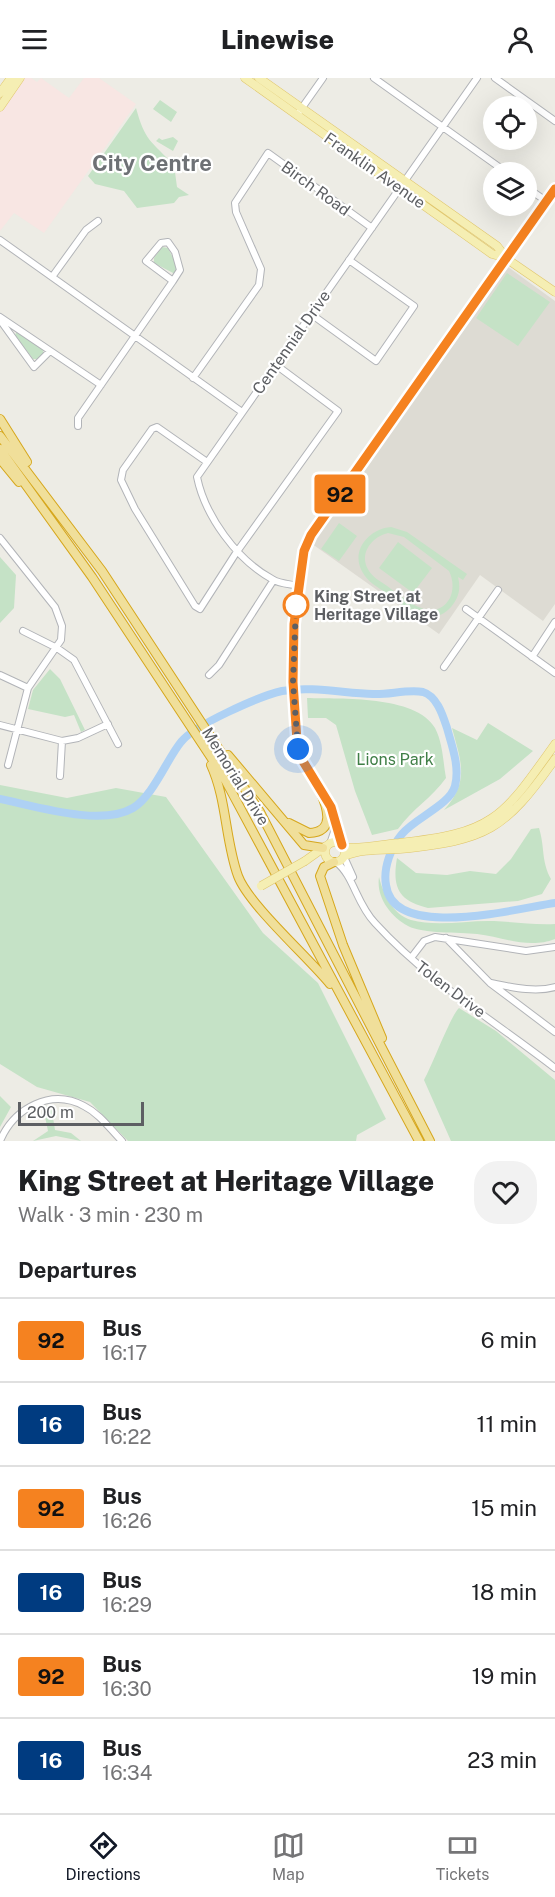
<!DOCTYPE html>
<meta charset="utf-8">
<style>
:root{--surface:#fff;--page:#f2f2f2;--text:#202124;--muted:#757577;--line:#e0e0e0;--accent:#111827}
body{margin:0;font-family:"Public Sans",sans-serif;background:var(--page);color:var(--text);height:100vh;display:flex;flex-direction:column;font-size:22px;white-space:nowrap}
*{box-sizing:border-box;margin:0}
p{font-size:20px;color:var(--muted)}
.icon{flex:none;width:33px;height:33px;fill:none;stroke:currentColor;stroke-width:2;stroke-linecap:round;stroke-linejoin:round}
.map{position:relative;height:1063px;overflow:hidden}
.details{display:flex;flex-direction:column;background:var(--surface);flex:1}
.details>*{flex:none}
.badge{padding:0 12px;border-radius:4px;font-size:21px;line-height:39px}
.fabs{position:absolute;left:483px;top:18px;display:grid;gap:12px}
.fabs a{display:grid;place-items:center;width:54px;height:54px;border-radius:50%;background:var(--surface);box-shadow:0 6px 24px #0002;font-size:30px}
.scale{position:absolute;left:18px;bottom:15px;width:126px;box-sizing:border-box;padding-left:6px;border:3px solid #5d5f63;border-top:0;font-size:16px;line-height:21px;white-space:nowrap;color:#5d5f63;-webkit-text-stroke:4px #fff;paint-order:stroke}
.you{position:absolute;width:30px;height:30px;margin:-15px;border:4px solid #fff;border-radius:50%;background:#1a73e8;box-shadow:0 0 0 9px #1a73e833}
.map>.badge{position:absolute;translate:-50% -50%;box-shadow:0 0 0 3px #fff}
h2{padding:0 18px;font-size:22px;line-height:54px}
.round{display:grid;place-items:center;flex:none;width:63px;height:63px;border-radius:24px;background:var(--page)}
.headline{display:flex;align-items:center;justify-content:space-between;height:102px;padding:0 18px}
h1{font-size:28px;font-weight:800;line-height:45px}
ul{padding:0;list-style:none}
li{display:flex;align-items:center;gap:18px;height:84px;padding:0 18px;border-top:2px solid var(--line)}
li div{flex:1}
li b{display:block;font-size:22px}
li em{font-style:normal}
li .badge{min-width:66px;font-weight:700;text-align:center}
header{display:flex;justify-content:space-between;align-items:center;height:78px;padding:0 18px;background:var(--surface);font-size:27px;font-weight:800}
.dock{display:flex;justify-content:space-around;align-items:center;height:84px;border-top:2px solid var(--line);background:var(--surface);font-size:16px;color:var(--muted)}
.dock a{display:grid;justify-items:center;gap:3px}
.dock .selected{color:var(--accent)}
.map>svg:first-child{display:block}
.education{fill:#dddbd3}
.medical{fill:#f8e6e3}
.green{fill:#c5e2c6;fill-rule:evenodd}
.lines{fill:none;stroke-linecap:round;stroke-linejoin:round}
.river{stroke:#aed1f4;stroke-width:8}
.minor-casing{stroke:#b2b4b8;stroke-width:8}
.major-casing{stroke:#e0c66c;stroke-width:9}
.highway-casing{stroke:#d6a71d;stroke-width:10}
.minor{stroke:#fff;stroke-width:6}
.major{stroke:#f5eeb3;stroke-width:8}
.highway{stroke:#f0df9a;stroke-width:8}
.major-bridge-casing{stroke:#e0c66c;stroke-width:9;stroke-linecap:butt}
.major-bridge{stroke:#f5eeb3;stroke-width:8}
.line-casing{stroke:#fff;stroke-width:14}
.line{stroke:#f58220;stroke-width:9}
.walk{stroke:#5d5f63;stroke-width:6;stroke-dasharray:0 10.8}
.stop-dot{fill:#fff;stroke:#f58220;stroke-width:3}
.labels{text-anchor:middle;stroke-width:4.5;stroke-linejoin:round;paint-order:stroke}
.street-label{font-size:16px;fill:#5d5f63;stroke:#fff}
.stop-label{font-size:16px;font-weight:bold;fill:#5d5f63;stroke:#fff;text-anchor:start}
.park-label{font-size:16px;fill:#407f47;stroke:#fff}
.district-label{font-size:22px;font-weight:bold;fill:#6e7175;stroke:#fff}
</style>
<header><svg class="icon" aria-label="menu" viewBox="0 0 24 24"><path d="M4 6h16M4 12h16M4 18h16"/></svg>Linewise<svg class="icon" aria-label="person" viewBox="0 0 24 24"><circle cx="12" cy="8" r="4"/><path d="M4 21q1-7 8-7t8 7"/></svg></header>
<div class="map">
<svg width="555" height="1063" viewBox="0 0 555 1063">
<rect width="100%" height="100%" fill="#edece5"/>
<path class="education" d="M508,189L555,223V526L543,543L480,497L439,556L308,463L400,332L404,334Z"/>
<path class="medical" d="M20,0H31L37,4L41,0L69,20L84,0H99L136,26L44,155L14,135L0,153V29Z"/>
<path class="green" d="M160,22L177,34L171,44L153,31Z
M136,30C145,63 151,63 174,87L177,109L189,117L179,119L174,125L137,130L124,113L95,106L88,98Z
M173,59L178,63L173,73L156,63L159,60L162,62Z
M162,169L168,170L178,190L175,196L154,185V180Z
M507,195L550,224L518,268L476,240Z
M17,253L41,269L44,275L38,281H33L15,257Z
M339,445L357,458L339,483L321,471Z
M391,449L407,454L467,496L463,502L458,499C461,510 459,520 451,529C430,552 405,529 386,515C379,510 370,505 365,498C348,476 367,451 391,449ZM388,455L404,459L449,493C453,501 454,511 450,520C434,547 407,522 391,511C384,505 374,501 369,493C358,477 371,459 388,455Z
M398,464L432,490L413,515L379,490Z
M0,479L16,497L14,530L0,545Z
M50,591L60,601L85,652L81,654L74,637L65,639L28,631L33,612Z
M307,620C340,621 416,617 435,650C443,665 443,684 446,700C432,720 412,731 398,751L372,757L355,713L336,647L326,640H308Z
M488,645L533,673L500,701L444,732C470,703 461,684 452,650L477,662Z
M0,707L67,720L116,710L166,719L263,855L318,905L386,1041L357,1057L356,1063H128L90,1024L37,1009L0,986Z
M539,750C545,769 541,783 551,801L542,816L518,823L428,830C398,823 392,809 397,780L416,795L447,797L470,793L496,796L511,781L531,751Z
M379,799C383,815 393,837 411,842C438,849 467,842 494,843C515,844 534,847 555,846V861C547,864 541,865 532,865C514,865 495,858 477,856C459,854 423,856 408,848C390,838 376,819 379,799Z
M459,930L496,953L555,1002V1063H451L424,1002C432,988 451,937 459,930Z
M0,1018L11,1029L0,1049Z
M51,1027L55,1052L71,1055L81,1063L56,1058L33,1063L48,1053L43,1029Z"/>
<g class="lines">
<path class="river" d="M0,721C35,728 101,749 133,730C153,718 167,681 181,664C194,647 260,618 282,613C311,608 343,615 373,616C388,617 408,611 423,614C437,618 443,638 447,650C452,668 460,689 455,708C450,727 415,740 402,756C391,769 383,790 386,807C393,864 518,830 555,825"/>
<defs>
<path id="minor" d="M374,0L506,94
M495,0L555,43
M299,34L323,0
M526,109L546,123
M0,162L242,334
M52,199L86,152L98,143
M311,236L376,283L414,228L349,182
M0,239L101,307
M0,242L34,289L50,273
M193,300L259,207L261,191L236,134L235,125L268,75L372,150
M78,348V340L173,203L180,192L175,174L168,164L161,165L146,183L173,203
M207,384L157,349L152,351L123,392L121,402L135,431L195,528L200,531L236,475L338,333L276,287
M0,460L55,529L62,548L61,562L28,610L8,687
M299,508C290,506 279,506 272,501C237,482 205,438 197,399L477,0
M466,531L555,595
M23,553L57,570L74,582L118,666
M532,579L555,544
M444,589L498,512
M0,597L28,610
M209,597L219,587L273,503
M0,647L62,663L78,660L108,646
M60,698L62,663
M330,766L334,754L333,740
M342,767L331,729L301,680L297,663L293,604L294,546L304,473L311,457L555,111
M344,779L353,799
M336,784C354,798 356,825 375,845C427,902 494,943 555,990
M446,860L490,905L555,954
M411,880L424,863L435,859L526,873L555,869
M491,905C511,909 535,915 555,909
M0,1063C14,1030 51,1010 84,1028C100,1036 110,1051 122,1063"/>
<path id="major" d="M245,0L492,176L506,180
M259,0L497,168L507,181L555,214
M0,15L11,0
M0,29L20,0
M325 774a10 10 0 1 1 20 0a10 10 0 1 1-20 0Z
M344,769C361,772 382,766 399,765C493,755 502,741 555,666
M345,778C360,771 383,772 400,771C487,762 504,753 555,681
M305,783L326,768"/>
<path id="highway" d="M0,341L27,384
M0,358L102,493L260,734L430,1063
M0,371L92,499L222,696L419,1063
M0,381L19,404
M228,677L304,767L323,770
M211,687C227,722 225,762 238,798C249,827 307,878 330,906
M289,745L309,755C336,754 327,729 320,713
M334,784L324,789L320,798L343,867L382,960"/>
</defs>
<use href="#minor" class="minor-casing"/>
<use href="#major" class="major-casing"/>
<use href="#highway" class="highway-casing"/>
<use href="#minor" class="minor"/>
<use href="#major" class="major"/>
<use href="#highway" class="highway"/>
<defs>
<path id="major-bridge" d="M261,808L305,783"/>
</defs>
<use href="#major-bridge" class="major-bridge-casing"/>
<use href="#major-bridge" class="major-bridge"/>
</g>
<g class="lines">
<defs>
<path id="line" d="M342,767L331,729L301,680L297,663L293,604L294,546L304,473L311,457L555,111"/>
</defs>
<use href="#line" class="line-casing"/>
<use href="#line" class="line"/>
<path class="walk" d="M296,527L293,604L298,671"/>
</g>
<circle class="stop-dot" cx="296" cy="527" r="12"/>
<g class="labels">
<g class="street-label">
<text transform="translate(375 92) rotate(35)" y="6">Franklin Avenue</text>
<text transform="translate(316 110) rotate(36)" y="6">Birch Road</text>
<text transform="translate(291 264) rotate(-55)" y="6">Centennial Drive</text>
<text transform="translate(236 698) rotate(58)" y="6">Memorial Drive</text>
<text transform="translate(451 911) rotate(37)" y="6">Tolen Drive</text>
</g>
<g class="stop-label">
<text x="314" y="524">King Street at<tspan x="314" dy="18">Heritage Village</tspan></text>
</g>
<g class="park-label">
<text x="395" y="687">Lions Park</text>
</g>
<g class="district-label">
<text x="152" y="93">City Centre</text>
</g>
</g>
</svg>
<div class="fabs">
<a><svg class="icon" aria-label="locate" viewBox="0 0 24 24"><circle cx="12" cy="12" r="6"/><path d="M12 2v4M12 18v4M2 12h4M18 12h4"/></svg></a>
<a><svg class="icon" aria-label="layers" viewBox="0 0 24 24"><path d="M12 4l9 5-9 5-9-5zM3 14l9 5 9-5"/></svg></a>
</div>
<div class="scale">200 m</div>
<div class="you" style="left:298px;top:671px"></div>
<b class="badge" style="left:340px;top:416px;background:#f58220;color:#111">92</b>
</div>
<section class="details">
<div class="headline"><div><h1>King Street at Heritage Village</h1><p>Walk · 3 min · 230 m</p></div><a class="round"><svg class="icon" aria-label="heart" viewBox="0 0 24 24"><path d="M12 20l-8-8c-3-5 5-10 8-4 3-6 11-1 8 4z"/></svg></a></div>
<h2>Departures</h2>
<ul>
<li><span class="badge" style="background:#f58220;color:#111">92</span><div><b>Bus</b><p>16:17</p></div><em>6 min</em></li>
<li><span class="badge" style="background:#003b80;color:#fff">16</span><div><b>Bus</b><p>16:22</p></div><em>11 min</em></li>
<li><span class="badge" style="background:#f58220;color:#111">92</span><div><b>Bus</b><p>16:26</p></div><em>15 min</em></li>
<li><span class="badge" style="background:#003b80;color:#fff">16</span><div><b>Bus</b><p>16:29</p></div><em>18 min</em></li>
<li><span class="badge" style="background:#f58220;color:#111">92</span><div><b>Bus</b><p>16:30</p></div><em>19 min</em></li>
<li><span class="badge" style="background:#003b80;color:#fff">16</span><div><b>Bus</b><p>16:34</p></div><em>23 min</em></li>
</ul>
</section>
<nav class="dock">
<a class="selected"><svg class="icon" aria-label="directions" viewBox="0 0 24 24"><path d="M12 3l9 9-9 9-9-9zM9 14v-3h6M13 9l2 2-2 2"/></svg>Directions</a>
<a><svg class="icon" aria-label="map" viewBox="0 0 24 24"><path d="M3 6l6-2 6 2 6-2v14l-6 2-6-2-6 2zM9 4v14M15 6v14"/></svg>Map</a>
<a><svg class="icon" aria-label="tickets" viewBox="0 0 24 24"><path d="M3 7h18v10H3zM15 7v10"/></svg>Tickets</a>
</nav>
